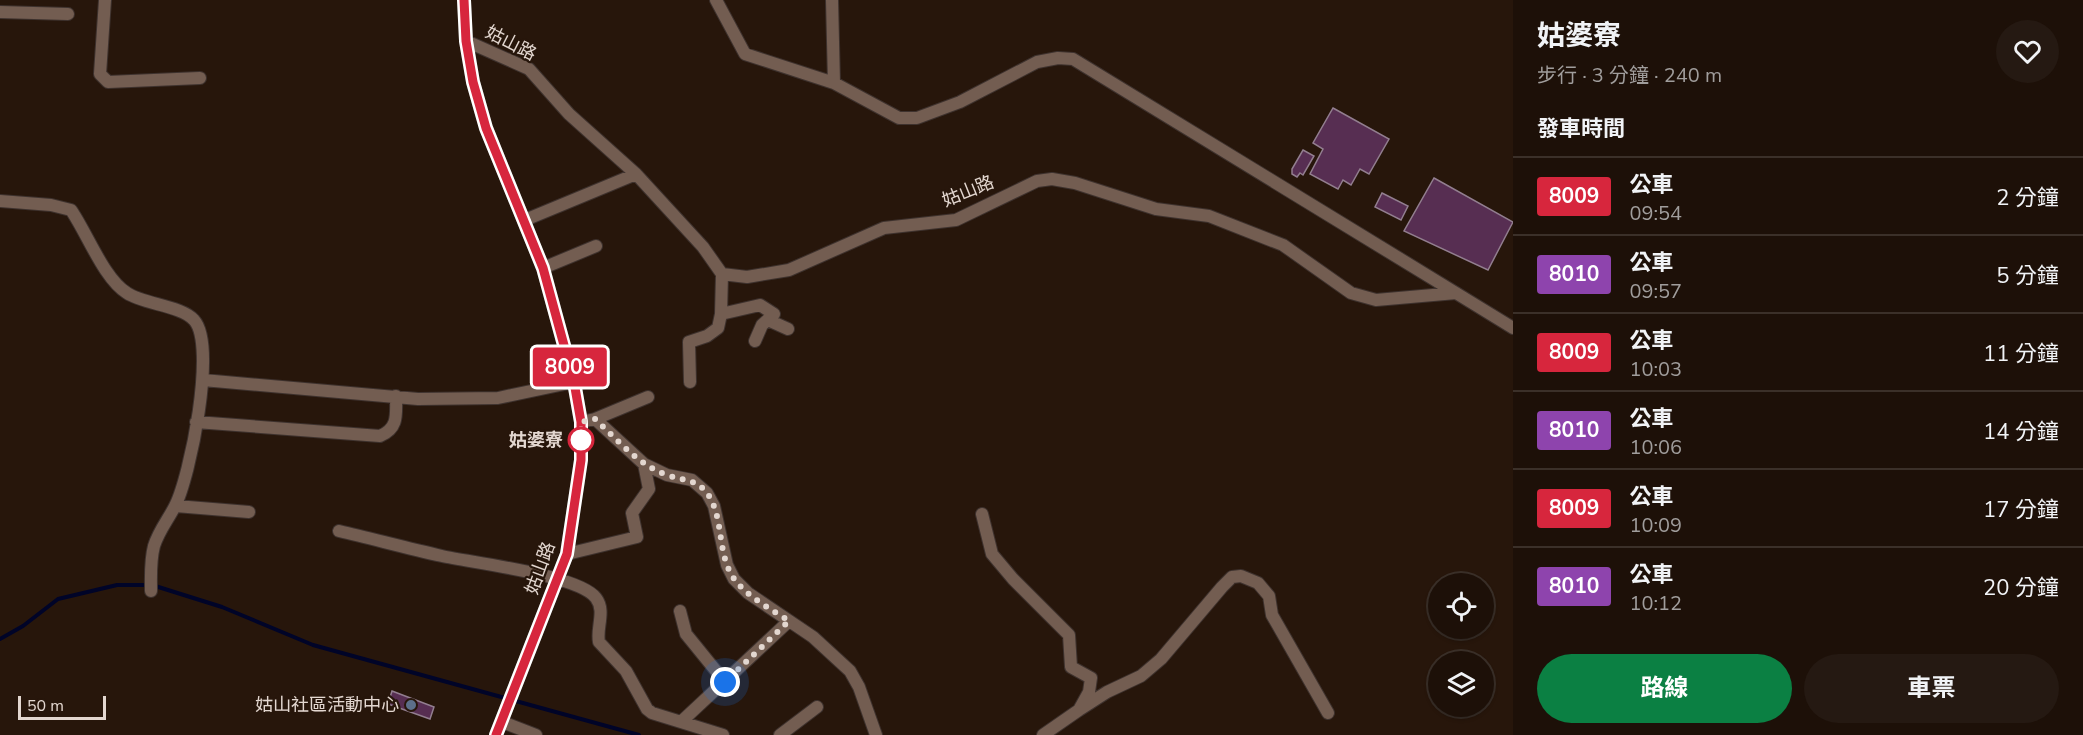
<!DOCTYPE html>
<html lang="zh-TW">
<meta charset="utf-8">
<style>
:root{--surface:#1d1008;--page:#251912;--text:#f1f3f6;--muted:#a09d9c;--line:#3b3029;--accent:#0b8043}
body{margin:0;font-family:"Nunito Sans","Noto Sans TC",sans-serif;background:var(--page);color:var(--text);height:100vh;display:flex;flex-direction:column;font-size:22px;white-space:nowrap}
*{box-sizing:border-box;margin:0}
p{font-size:20px;color:var(--muted)}
.icon{flex:none;width:33px;height:33px;fill:none;stroke:currentColor;stroke-width:2;stroke-linecap:round;stroke-linejoin:round}
.map{position:relative;flex:1;overflow:hidden}
.sheet{display:flex;flex-direction:column;background:var(--surface);width:570px}
.sheet>*{flex:none}
.badge{padding:0 12px;border-radius:4px;font-size:21px;line-height:39px}
.tools{position:absolute;left:1428px;top:573px;display:grid;gap:12px}
.tools a{display:grid;place-items:center;width:66px;height:66px;border-radius:50%;background:var(--surface);box-shadow:0 2px 4px #0004,0 0 0 2px var(--line);font-size:30px}
.scale{position:absolute;left:18px;bottom:15px;width:88px;box-sizing:border-box;padding-left:6px;border:3px solid #e3d7d0;border-top:0;font-size:16px;line-height:21px;white-space:nowrap;color:#e3d7d0;-webkit-text-stroke:4px #27160b;paint-order:stroke}
.you{position:absolute;width:30px;height:30px;margin:-15px;border:4px solid #fff;border-radius:50%;background:#1a73e8;box-shadow:0 0 0 9px #1a73e833}
.map>.badge{position:absolute;translate:-50% -50%;box-shadow:0 0 0 3px #fff}
h2{padding:0 24px;font-size:22px;line-height:54px}
.round{display:grid;place-items:center;flex:none;width:63px;height:63px;border-radius:32px;background:var(--page)}
.summary{display:flex;align-items:center;justify-content:space-between;height:102px;padding:0 24px}
h1{font-size:28px;font-weight:700;line-height:45px}
.cta{display:flex;gap:12px;margin-top:auto;padding:12px 24px}
.cta a{flex:1;height:69px;border-radius:36px;background:var(--accent);color:#fff;font-size:24px;font-weight:700;line-height:69px;text-align:center}
.cta a+a{background:var(--page);color:var(--text)}
ul{padding:0;list-style:none}
li{display:flex;align-items:center;gap:18px;height:78px;padding:0 24px;border-top:2px solid var(--line)}
li div{flex:1}
li b{display:block;font-size:22px}
li em{font-style:normal}
li .badge{min-width:66px;font-weight:700;text-align:center}
main{display:flex;flex:1;min-height:0}
.map>svg:first-child{display:block}
.lines{fill:none;stroke-linecap:round;stroke-linejoin:round}
.stream{stroke:#000428;stroke-width:4}
.building{fill:#572e52;stroke:#927e8f;stroke-width:1.5}
.minor-casing{stroke:#3e322e;stroke-width:14}
.minor{stroke:#735d51;stroke-width:12}
.line-casing{stroke:#fff;stroke-width:14}
.line{stroke:#d7263d;stroke-width:9}
.walk{stroke:#e3d7d0;stroke-width:6;stroke-dasharray:0 10.8}
.stop-dot{fill:#fff;stroke:#d7263d;stroke-width:3}
.service-dot{fill:#5c6f8a;stroke:#27160b;stroke-width:2}
.labels{text-anchor:middle;stroke-width:4.5;stroke-linejoin:round;paint-order:stroke}
.street-label{font-size:18px;fill:#e3d7d0;stroke:#27160b}
.stop-label{font-size:18px;font-weight:bold;fill:#e3d7d0;stroke:#27160b;text-anchor:end}
.poi-label{font-size:18px;fill:#e3d7d0;stroke:#27160b;text-anchor:end}
</style>
<main>
<div class="map">
<svg width="1513" height="735" viewBox="0 0 1513 735">
<rect width="100%" height="100%" fill="#27160b"/>
<g class="lines">
<path class="stream" d="M0,639L23,626L58,599L117,585H152L222,607L313,645L639,735"/>
</g>
<path class="building" d="M1333,108L1389,139L1369,174L1360,169L1351,185L1343,180L1338,189L1310,174L1323,149L1313,143Z
M1303,150L1314,156L1303,175L1300,173L1297,177L1292,174V169Z
M1434,178L1513,222L1488,270L1404,231Z
M1382,193L1408,206L1401,220L1375,207Z
M392,691L434,707L430,719L388,704Z"/>
<g class="lines">
<defs>
<path id="minor" d="M105,0L100,74L108,82L200,78
M464,0L466,41L473,82L486,128L543,268L574,382L581,422V460L567,554L496,735
M716,0L745,54L834,83L899,118H917L960,102L1037,62L1058,58L1073,59L1456,293
M832,0L834,83
M0,12L68,14
M466,41L529,69L569,114L636,174L703,247L722,274L747,277L789,270L884,228L956,220L1037,181L1052,179L1075,183L1156,209L1209,216L1283,245L1351,293L1376,300L1456,293L1513,328
M0,201L51,205L71,210C87,233 104,279 127,293C143,304 182,306 194,320C217,345 190,477 175,506C168,520 159,530 154,546C150,561 151,576 151,591
M525,220L636,174
M543,268L596,246
M721,314L760,305L774,314L762,325L755,341
M768,320L788,329
M203,380L418,399L498,398L574,382
M690,382L689,342L707,336L718,328L721,314L722,274
M595,419L648,397
M196,422L380,436C399,428 396,414 396,396
M581,422L595,419L644,464L667,475L692,480L707,493L714,506L727,565L734,579L748,593L813,637L850,671L859,687L876,735
M176,506L249,512
M982,514L992,554L1013,579L1069,635L1071,667L1091,678L1089,692L1079,710L1107,692L1141,676L1161,659L1222,587L1232,577L1241,576L1258,583L1269,596L1272,615L1328,713
M339,531C373,539 407,548 442,556C473,563 579,575 596,598C606,611 596,628 599,642L626,671L647,709L652,713L723,735
M567,554L637,537L632,513L649,489L644,464
M680,611L686,634L725,682
M682,721L789,621
M502,722L536,735
M780,735L817,707
M1043,735L1079,710"/>
</defs>
<use href="#minor" class="minor-casing"/>
<use href="#minor" class="minor"/>
</g>
<g class="lines">
<defs>
<path id="line" d="M464,0L466,41L473,82L486,128L543,268L574,382L581,422V460L567,554L496,735"/>
</defs>
<use href="#line" class="line-casing"/>
<use href="#line" class="line"/>
<path class="walk" d="M581,440V422L595,419C617,439 638,465 667,475C683,481 695,478 707,493C725,518 716,555 735,580C748,597 771,609 789,621L725,682"/>
</g>
<circle class="stop-dot" cx="581" cy="440" r="12"/>
<circle class="service-dot" cx="411" cy="705" r="6"/>
<g class="labels">
<g class="street-label">
<text transform="translate(511 43) rotate(27)" y="6">姑山路</text>
<text transform="translate(968 191) rotate(-22)" y="6">姑山路</text>
<text transform="translate(540 568) rotate(-70)" y="6">姑山路</text>
</g>
<g class="stop-label">
<text x="563" y="446">姑婆寮</text>
</g>
<g class="poi-label">
<text x="399" y="711">姑山社區活動中心</text>
</g>
</g>
</svg>
<div class="tools">
<a><svg class="icon" aria-label="locate" viewBox="0 0 24 24"><circle cx="12" cy="12" r="6"/><path d="M12 2v4M12 18v4M2 12h4M18 12h4"/></svg></a>
<a><svg class="icon" aria-label="layers" viewBox="0 0 24 24"><path d="M12 4l9 5-9 5-9-5zM3 14l9 5 9-5"/></svg></a>
</div>
<div class="scale">50 m</div>
<div class="you" style="left:725px;top:682px"></div>
<b class="badge" style="left:570px;top:367px;background:#d7263d;color:#fff">8009</b>
</div>
<section class="sheet">
<div class="summary"><div><h1>姑婆寮</h1><p>步行 · 3 分鐘 · 240 m</p></div><a class="round"><svg class="icon" aria-label="heart" viewBox="0 0 24 24"><path d="M12 20l-8-8c-3-5 5-10 8-4 3-6 11-1 8 4z"/></svg></a></div>
<h2>發車時間</h2>
<ul>
<li><span class="badge" style="background:#d7263d;color:#fff">8009</span><div><b>公車</b><p>09:54</p></div><em>2 分鐘</em></li>
<li><span class="badge" style="background:#8e44ad;color:#fff">8010</span><div><b>公車</b><p>09:57</p></div><em>5 分鐘</em></li>
<li><span class="badge" style="background:#d7263d;color:#fff">8009</span><div><b>公車</b><p>10:03</p></div><em>11 分鐘</em></li>
<li><span class="badge" style="background:#8e44ad;color:#fff">8010</span><div><b>公車</b><p>10:06</p></div><em>14 分鐘</em></li>
<li><span class="badge" style="background:#d7263d;color:#fff">8009</span><div><b>公車</b><p>10:09</p></div><em>17 分鐘</em></li>
<li><span class="badge" style="background:#8e44ad;color:#fff">8010</span><div><b>公車</b><p>10:12</p></div><em>20 分鐘</em></li>
</ul>
<div class="cta"><a>路線</a><a>車票</a></div>
</section>
</main>
